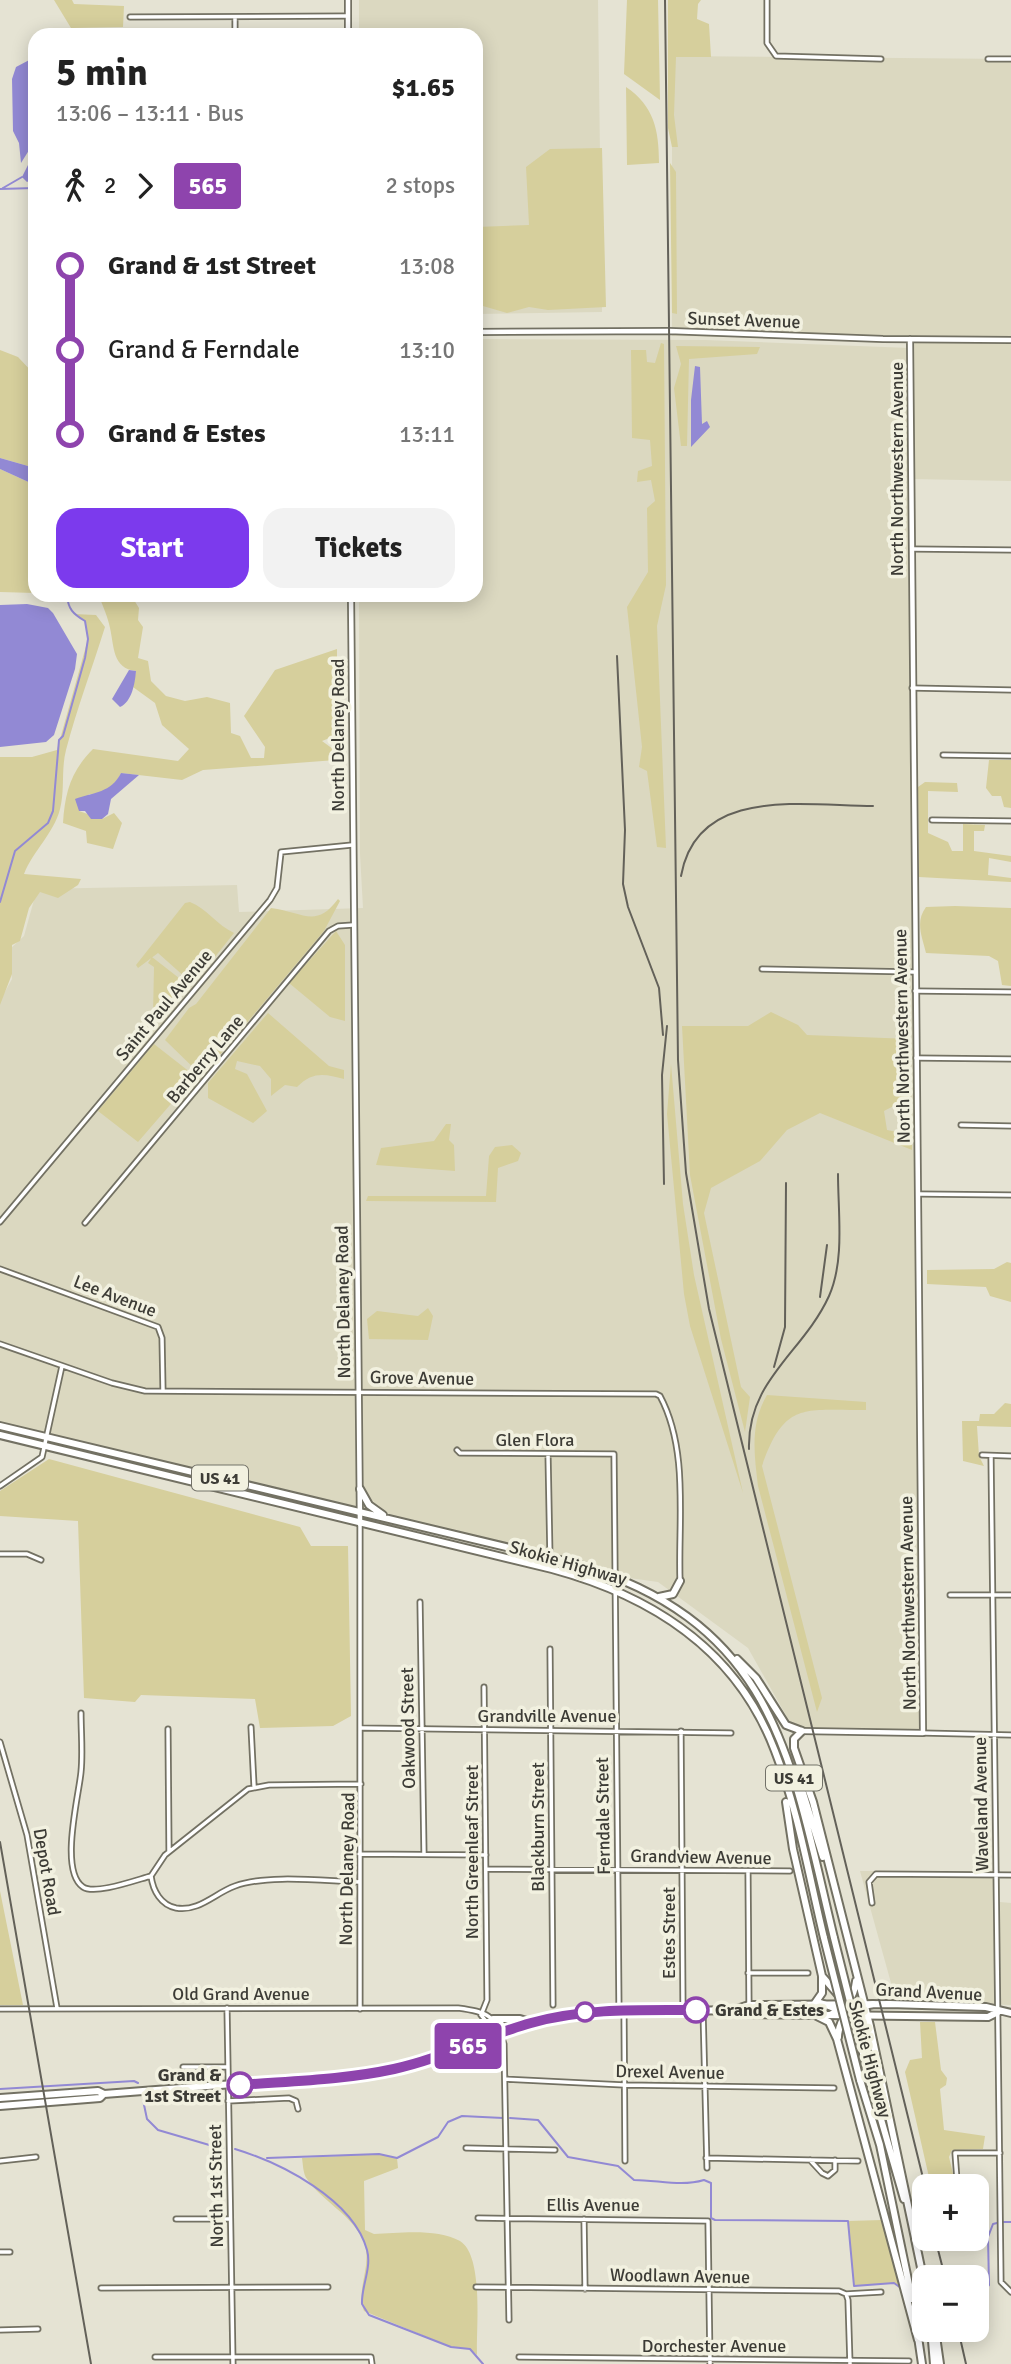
<!DOCTYPE html>
<meta charset="utf-8">
<style>
:root{--surface:#fff;--page:#f2f2f2;--text:#222;--muted:#767676;--accent:#7c3aed}
body{margin:0;font-family:Signika,sans-serif;background:var(--page);color:var(--text);height:100vh;display:flex;flex-direction:column;font-size:26px;white-space:nowrap}
*{box-sizing:border-box;margin:0}
p{font-size:23px;color:var(--muted)}
.icon{flex:none;width:38px;height:38px;fill:none;stroke:currentColor;stroke-width:2;stroke-linecap:round;stroke-linejoin:round}
.map{position:relative;flex:1;overflow:hidden}
.sheet{position:absolute;left:28px;top:28px;width:455px;height:574px;display:flex;flex-direction:column;background:var(--surface);border-radius:21px;box-shadow:0 4px 18px #0003}
.sheet>*{flex:none}
.badge{padding:0 14px;border-radius:5px;font-size:24px;line-height:46px}
.controls{position:absolute;left:912px;top:2174px;display:grid;gap:14px}
.controls a{display:grid;place-items:center;width:77px;height:77px;border-radius:14px;background:var(--surface);box-shadow:0 4px 18px #0003;font-size:35px}
.map>.badge{position:absolute;translate:-50% -50%;box-shadow:0 0 0 4px #fff}
.legs{display:flex;align-items:center;gap:10px;height:77px;padding:0 28px;font-size:23px}
.legs p{margin-inline-start:auto}
.overview{display:flex;align-items:center;justify-content:space-between;height:119px;padding:0 28px}
h1{font-size:38px;font-weight:700;line-height:52px}
.primary-button{display:flex;gap:14px;margin-top:auto;padding:14px 28px}
.primary-button a{flex:1;height:80px;border-radius:21px;background:var(--accent);color:#fff;font-size:28px;font-weight:700;line-height:80px;text-align:center}
.primary-button a+a{background:var(--page);color:var(--text)}
ul{padding:0 28px;list-style:none}
li{display:flex;align-items:center;gap:24px;height:84px;font-size:26px}
li i{display:grid;place-items:center;width:10px;height:100%;margin:0 9px;background:currentColor}
li i::after{content:'';width:18px;height:18px;margin:-9px;border:5px solid;border-radius:50%;background:var(--surface)}
li p{margin-inline-start:auto}
li:first-child i{background:linear-gradient(#0000 50%,currentColor 0)}
li:last-child i{background:linear-gradient(currentColor 50%,#0000 0)}
.map>svg:first-child{display:block}
.built{fill:#dbd8c0}
.green{fill:#d6cf9c}
.water{fill:#9289d4}
.lines{fill:none;stroke-linecap:round;stroke-linejoin:round}
.stream{stroke:#9289d4;stroke-width:2}
.minor-casing{stroke:#737163;stroke-width:7}
.tertiary-casing{stroke:#737163;stroke-width:8}
.primary-casing{stroke:#737163;stroke-width:10}
.trunk-casing{stroke:#737163;stroke-width:10}
.minor{stroke:#fff;stroke-width:3.5}
.tertiary{stroke:#fff;stroke-width:4.5}
.primary{stroke:#fff;stroke-width:6}
.trunk{stroke:#fff;stroke-width:6}
.rail{stroke:#636159;stroke-width:2}
.trunk-bridge-casing{stroke:#737163;stroke-width:10;stroke-linecap:butt}
.trunk-bridge{stroke:#fff;stroke-width:6}
.line-1-casing{stroke:#fff;stroke-width:16}
.line-1{stroke:#8e44ad;stroke-width:10}
.stop-1-dot{fill:#fff;stroke:#8e44ad;stroke-width:3.5}
.labels{text-anchor:middle;stroke-width:7;stroke-linejoin:round;paint-order:stroke}
.shield{fill:#f2f1e0;stroke:#737269;stroke-width:2}
.shield-label{font-size:16px;font-weight:bold;fill:#3d3c36}
.street-label{font-size:18px;fill:#3d3c36;stroke:#f2f1e0}
.stop-label{font-size:18px;font-weight:bold;fill:#3d3c36;stroke:#f2f1e0;text-anchor:start}
</style>
<div class="map">
<svg width="1011" height="2364" viewBox="0 0 1011 2364">
<rect width="100%" height="100%" fill="#e5e3d3"/>
<path class="built" d="M359,0H598L602,312L476,314V35H359Z
M672,56L1011,59V481L912,479L923,1733L797,1735L748,1648L658,1582L615,1576L0,1424V1001L12,979L10,949L24,936L37,889L237,885L239,912L363,908L360,854L359,595H476V339L706,340L910,348V339L672,336Z
M860,1871H1000V1902L1011,1903V2005L896,2001Z"/>
<path class="green" d="M54,0H72L74,4L124,6L123,27L71,28Z
M627,0H658L660,100L624,74Z
M668,0H701L698,4L697,19L709,24L711,57H676L674,115L678,147H672L668,128Z
M626,87C654,106 659,130 659,163L627,165Z
M602,148L606,307L548,310L529,307L507,313L476,304V227L529,225L526,167L550,149Z
M670,163L676,172L677,314L672,313Z
M661,343L664,344L666,585L657,626L666,848L657,847L647,771L639,767L642,747L627,607L648,572L647,508L655,501L651,480L637,482L638,471L652,466L650,440L632,438L631,350H646L647,362L655,363Z
M676,346L760,347L757,354L689,359L687,446H681L674,388L681,364Z
M0,350L18,357L35,375V468L0,458Z
M0,469L35,485V593L0,592Z
M67,595H131L139,608L138,620L143,627L138,658L148,661L151,681L166,696L185,701L207,697L230,703L231,733L240,736L251,758H264L265,747L244,716L275,670L337,649V735L322,741L337,752L336,760L203,770L182,780L121,773C115,786 104,795 89,794L79,811L102,819L114,813L122,823L113,849L87,843L86,831L63,823C65,792 71,771 93,749L178,761L189,749L162,725L155,703L133,687L136,671C112,669 114,645 110,628C108,617 103,607 99,596L95,600Z
M74,614L96,615L105,627C92,669 77,708 66,750C61,769 65,790 60,809C54,833 33,851 24,874L81,879L78,885L58,898L40,892L29,908L20,941L12,945V974L0,1005V757H32L57,750L88,639L85,621Z
M989,760H1011V808L1004,807L1001,796H992L986,788Z
M925,782L957,783L958,792L928,791V833L948,842L952,851H963V824L985,825L984,831H974V851L1011,856V862L989,858L988,875L1011,878V882L919,877L918,787Z
M338,899L340,901L324,931L202,1076L165,1040L189,1008L196,1004L271,908C303,912 316,929 338,899Z
M190,902C206,908 217,925 234,933L203,972L186,978L158,953L138,968L136,965L185,903Z
M955,906L1011,908V986L1002,985L998,961L989,956L926,953C922,936 915,922 926,907Z
M336,931L345,945V1021L330,1017L289,983Z
M152,957L179,978L180,988L157,1016L153,1014L154,967L148,963Z
M771,1012L798,1025L807,1035L911,1039V1097L884,1111L887,1130L912,1135V1150L820,1113L787,1130L760,1161L711,1188L704,1213L741,1387L750,1397L745,1432L721,1339L690,1175L682,1026H748Z
M268,1013L329,1066L344,1070V1079C325,1074 313,1071 297,1087L285,1085L271,1096V1079L260,1066L237,1061L235,1069L247,1074L267,1111L253,1123L208,1098V1083Z
M154,1044L195,1076L138,1142L98,1111Z
M671,1064L683,1204L694,1275L743,1493L690,1326L684,1294L667,1114Z
M446,1124H451L449,1140L454,1145L455,1171L376,1165L381,1148L434,1141Z
M512,1145L521,1153L518,1161L498,1168L496,1202L366,1201L368,1196H486L489,1156L495,1147Z
M1007,1262L1011,1263V1302L990,1296L986,1287L927,1284V1270L994,1269Z
M428,1308L433,1316L428,1340L369,1339L367,1319L377,1311L418,1316Z
M767,1395L866,1402V1410C805,1411 785,1400 762,1466L822,1698L817,1712L758,1486C754,1453 750,1424 767,1395Z
M1005,1403L1011,1404V1427L977,1426L979,1456L984,1466L963,1461L962,1421H979L980,1414H994Z
M49,1459L300,1527L311,1546H348L351,1716L333,1726L260,1728L255,1699L141,1695L135,1702L84,1698L78,1521L0,1516V1491Z
M0,1891L23,2005H0Z
M920,2022H935L941,2070L947,2078L946,2085L940,2089L944,2130L985,2136L983,2149L952,2150L949,2157L956,2186H931L905,2072L910,2060L922,2058Z
M379,2154L397,2158L398,2168L364,2181L365,2230L374,2234C399,2233 437,2228 460,2241C484,2256 476,2328 477,2355L470,2349L451,2347L364,2311C355,2288 374,2264 363,2240C351,2214 323,2202 307,2179C303,2174 303,2164 302,2158Z
M882,2220L900,2287L893,2283L854,2286L848,2221Z"/>
<path class="water" d="M35,57V178L27,182L22,177L34,153L31,147L21,163L19,143L13,131L12,79L16,67Z
M695,366L700,367L702,424L707,421L710,427L691,447V400Z
M0,458L35,468V485L0,469Z
M27,604L48,608L53,613L77,654L75,669L54,735L46,742L0,747V605Z
M129,670L136,671C135,683 132,702 120,707L112,699Z
M121,773L139,775L111,799L108,814L102,819H91L85,811H79L75,799C94,792 111,793 121,773Z"/>
<g class="lines">
<path class="stream" d="M3,188L22,177
M0,189L35,188
M0,902L15,851L48,823L53,811L59,740L63,736L85,658L88,639L85,621C73,614 68,609 67,595
M0,2089L134,2081L138,2083
M143,2100L147,2119L158,2130L223,2149
M510,2118L538,2120L568,2157L618,2166L634,2180C658,2180 681,2187 704,2180L711,2183V2218L715,2220L848,2221L854,2286L894,2283L901,2288
M235,2149C281,2163 353,2199 367,2250C372,2268 361,2287 362,2304L369,2315L451,2347L470,2349L483,2364
M267,2158L379,2154L397,2158L438,2137L448,2122L462,2116L503,2118
M1002,2222H1011
M976,2291H984L989,2285L988,2237L993,2224L997,2223"/>
<defs>
<path id="minor" d="M767,0V43L776,56L881,59
M130,17L348,16
M235,17V35
M988,59H1011
M912,549L1011,550
M912,688L1011,690
M943,755L1011,756
M932,820L1011,821
M762,969L915,972
M915,991L1011,992
M916,1058L1011,1059
M961,1125L1011,1126
M919,1194L1011,1195
M0,1222L270,900L277,888L281,852L352,845
M85,1223L329,931L338,926L353,925
M0,1269L158,1327L162,1338L163,1391
M0,1344L112,1383L145,1391L656,1394L660,1396C689,1450 678,1521 680,1580
M457,1450L460,1453L614,1454L619,2010
M548,1454L550,1558
M982,1455L1011,1456
M991,1456L1001,2282L1011,2292
M0,1486L42,1457L62,1366
M0,1554H27L41,1560
M950,1595H1011
M420,1602L424,1854
M550,1649L553,2005
M81,1713C81,1733 83,1752 81,1772C79,1795 59,1871 83,1887C95,1895 136,1880 151,1876
M251,1727L254,1786
M362,1728L731,1733
M168,1729L169,1851
M681,1731L683,2010
M923,1733L1011,1735
M0,1742L27,1835L57,2008
M359,1854L486,1855
M486,1869L790,1871
M748,1872L749,2005
M151,1876L165,1855L248,1789L269,1785L361,1784
M151,1876C153,1891 161,1905 176,1908C199,1912 215,1893 235,1886C268,1874 324,1881 359,1882
M872,1903L869,1882L876,1874L1011,1875
M748,1973H808
M227,2008L233,2364
M0,2009L458,2008C488,2012 495,2015 504,2044L509,2320
M360,2009V1525
M703,2010L707,2168
M624,2013L625,2161
M481,2015L487,2000L484,1687
M481,2015L493,2030L501,2033
M183,2067H228
M505,2079L624,2085L834,2088
M228,2101L289,2098L296,2101L298,2109
M466,2148L555,2150
M706,2158L858,2161
M810,2160L822,2173L828,2176L835,2170V2160
M0,2161L36,2157
M957,2180L955,2153H1000
M478,2218L708,2221L710,2364
M176,2219H230
M584,2219L585,2289
M0,2252H10
M476,2287L839,2291L846,2294L881,2292
M101,2288L328,2287
M846,2294L848,2300L850,2364
M0,2330L38,2329
M155,2357H371L372,2364
M519,2357L909,2361"/>
<path id="tertiary" d="M348,0V35
M476,332L669,331L883,339L1011,340
M351,595L360,1524
M802,1731L923,1733L910,339"/>
<path id="primary" d="M734,2010L739,2014L988,2017L998,2012
M493,2019H520L530,2022
M0,2098L98,2091L104,2094L364,2074L428,2060L532,2023L582,2013L734,2010L749,2005L890,2004L986,2007L1011,2013
M0,2106L100,2098L104,2094"/>
<path id="trunk" d="M0,1426L577,1564C778,1625 791,1761 834,1938
M0,1435L552,1569C652,1596 737,1650 775,1751C798,1810 809,1876 824,1938
M360,1489L369,1505L383,1515
M659,1597L673,1594L680,1581
M737,1659L756,1678L786,1725L802,1731
M802,1731L794,1739V1748L813,1802L870,2026L916,2243
M798,1777L823,1857
M786,1802L793,1849L822,1976V1993L815,2003
M822,1976L841,1998
M820,2003C849,2011 859,2024 874,2048
M815,2015L829,2022L837,2039L918,2340
M830,2015C845,2008 854,1999 856,1981
M838,2037C839,2015 852,2008 873,2004
M860,2080L880,2145L912,2299
M870,2081L904,2199
M915,2239L924,2282
M931,2329L934,2364
M935,2329L940,2364
M918,2337L922,2364"/>
</defs>
<use href="#minor" class="minor-casing"/>
<use href="#tertiary" class="tertiary-casing"/>
<use href="#primary" class="primary-casing"/>
<use href="#trunk" class="trunk-casing"/>
<use href="#minor" class="minor"/>
<use href="#tertiary" class="tertiary"/>
<use href="#primary" class="primary"/>
<use href="#trunk" class="trunk"/>
<path class="rail" d="M665,0L678,1060L686,1173L709,1309L925,2186
M617,656L625,830L623,884L628,907L659,988L663,1035
M681,876C697,785 805,806 873,806
M664,1184L662,1075L667,1026
M820,1297L827,1245
M774,1367L785,1327L786,1183
M749,1449C747,1380 803,1353 829,1296C845,1260 838,1213 838,1174
M0,1842L91,2364
M935,2238L945,2277
M958,2329L966,2364"/>
<defs>
<path id="trunk-bridge" d="M824,1938L860,2080
M834,1938L870,2081"/>
</defs>
<use href="#trunk-bridge" class="trunk-bridge-casing"/>
<use href="#trunk-bridge" class="trunk-bridge"/>
</g>
<g class="lines">
<defs>
<path id="line-1" d="M240,2085C291,2081 343,2080 394,2069C441,2059 484,2036 531,2023C584,2008 640,2010 696,2010"/>
</defs>
<use href="#line-1" class="line-1-casing"/>
<use href="#line-1" class="line-1"/>
</g>
<g class="stop-1-dot">
<circle cx="696" cy="2010" r="12"/>
<circle cx="585" cy="2012" r="9"/>
<circle cx="240" cy="2085" r="12"/>
</g>
<g class="labels">
<g class="shield">
<rect x="192" y="1465.5" width="56" height="25" rx="5"/>
<rect x="766" y="1765.5" width="56" height="25" rx="5"/>
</g>
<g class="shield-label">
<text x="220" y="1484">US 41</text>
<text x="794" y="1784">US 41</text>
</g>
<g class="street-label">
<text transform="translate(744 320) rotate(2)" y="6">Sunset Avenue</text>
<text transform="translate(897 469) rotate(-90)" y="6">North Northwestern Avenue</text>
<text transform="translate(338 735) rotate(-90)" y="6">North Delaney Road</text>
<text transform="translate(164 1005) rotate(-50)" y="6">Saint Paul Avenue</text>
<text transform="translate(902 1036) rotate(-91)" y="6">North Northwestern Avenue</text>
<text transform="translate(205 1059) rotate(-50)" y="6">Barberry Lane</text>
<text transform="translate(115 1296) rotate(21)" y="6">Lee Avenue</text>
<text transform="translate(343 1302) rotate(-91)" y="6">North Delaney Road</text>
<text transform="translate(422 1378) rotate(1)" y="6">Grove Avenue</text>
<text x="535" y="1446">Glen Flora</text>
<text transform="translate(568 1563) rotate(16)" y="6">Skokie Highway</text>
<text transform="translate(908 1603) rotate(-91)" y="6">North Northwestern Avenue</text>
<text x="547" y="1722">Grandville Avenue</text>
<text transform="translate(408 1728) rotate(-91)" y="6">Oakwood Street</text>
<text transform="translate(981 1804) rotate(-91)" y="6">Waveland Avenue</text>
<text transform="translate(603 1816) rotate(-91)" y="6">Ferndale Street</text>
<text transform="translate(538 1827) rotate(-90)" y="6">Blackburn Street</text>
<text transform="translate(472 1852) rotate(-90)" y="6">North Greenleaf Street</text>
<text transform="translate(701 1857) rotate(1)" y="6">Grandview Avenue</text>
<text transform="translate(347 1869) rotate(-89)" y="6">North Delaney Road</text>
<text transform="translate(47 1872) rotate(80)" y="6">Depot Road</text>
<text transform="translate(669 1933) rotate(-90)" y="6">Estes Street</text>
<text transform="translate(929 1992) rotate(3)" y="6">Grand Avenue</text>
<text x="241" y="2000">Old Grand Avenue</text>
<text transform="translate(870 2059) rotate(75)" y="6">Skokie Highway</text>
<text transform="translate(670 2072) rotate(1)" y="6">Drexel Avenue</text>
<text transform="translate(216 2186) rotate(-91)" y="6">North 1st Street</text>
<text x="593" y="2211">Ellis Avenue</text>
<text transform="translate(680 2276) rotate(1)" y="6">Woodlawn Avenue</text>
<text x="714" y="2352">Dorchester Avenue</text>
</g>
<g class="stop-label">
<text x="715" y="2016">Grand &amp; Estes</text>
<text x="221" y="2081" text-anchor="end">Grand &amp;<tspan x="221" dy="21">1st Street</tspan></text>
</g>
</g>
</svg>
<div class="controls">
<a>+</a>
<a>−</a>
</div>
<b class="badge" style="left:468px;top:2046px;background:#8e44ad;color:#fff">565</b>
<section class="sheet">
<div class="overview"><div><h1>5 min</h1><p>13:06 – 13:11 · Bus</p></div><b>$1.65</b></div>
<div class="legs"><svg class="icon" aria-label="walk" viewBox="0 0 24 24"><circle cx="13" cy="4" r="2"/><path d="M13 8l-2 6 4 7M11 14l-3 7M7 12l3-4h3l4 4"/></svg>2<svg class="icon" aria-label="forward" viewBox="0 0 24 24"><path d="M9 5l7 7-7 7"/></svg><b class="badge" style="background:#8e44ad;color:#fff">565</b><p>2 stops</p></div>
<ul>
<li><i style="color:#8e44ad"></i><b>Grand &amp; 1st Street</b><p>13:08</p></li>
<li><i style="color:#8e44ad"></i><span>Grand &amp; Ferndale</span><p>13:10</p></li>
<li><i style="color:#8e44ad"></i><b>Grand &amp; Estes</b><p>13:11</p></li>
</ul>
<div class="primary-button"><a>Start</a><a>Tickets</a></div>
</section>
</div>
